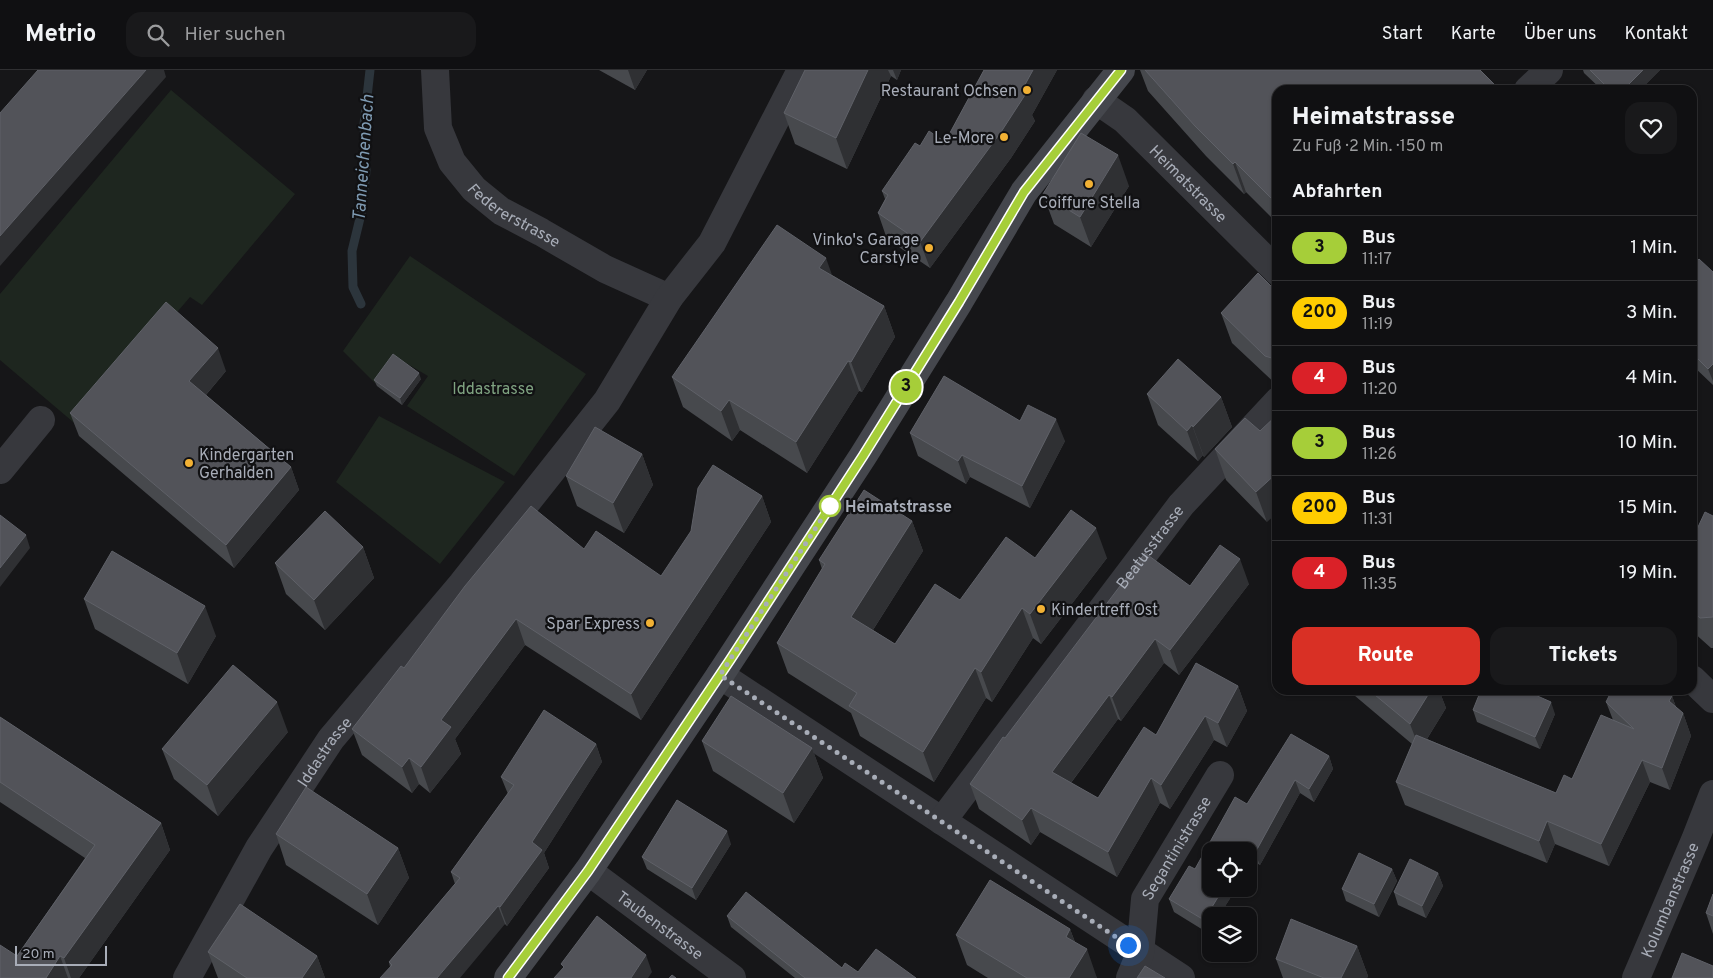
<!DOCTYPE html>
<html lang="de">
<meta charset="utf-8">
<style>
:root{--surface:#101012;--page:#19191b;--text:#f1f3f6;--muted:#9c9d9f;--line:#303032;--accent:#d93025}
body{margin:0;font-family:Overpass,sans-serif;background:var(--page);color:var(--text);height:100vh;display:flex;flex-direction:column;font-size:19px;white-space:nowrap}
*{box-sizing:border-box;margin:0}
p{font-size:16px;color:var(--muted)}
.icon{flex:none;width:28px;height:28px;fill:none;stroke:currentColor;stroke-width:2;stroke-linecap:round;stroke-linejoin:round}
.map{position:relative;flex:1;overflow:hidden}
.panel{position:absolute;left:1272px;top:15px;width:425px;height:610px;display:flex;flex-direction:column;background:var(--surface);border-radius:15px;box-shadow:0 1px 4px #0004,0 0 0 1px var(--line)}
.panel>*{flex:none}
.badge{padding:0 10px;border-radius:16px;font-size:18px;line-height:32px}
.buttons{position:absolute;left:1202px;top:772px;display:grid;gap:10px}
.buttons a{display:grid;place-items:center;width:55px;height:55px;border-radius:10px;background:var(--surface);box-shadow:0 1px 4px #0004,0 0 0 1px var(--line);font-size:25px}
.scale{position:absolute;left:15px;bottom:12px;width:92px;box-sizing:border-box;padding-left:5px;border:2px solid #a8adb8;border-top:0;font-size:14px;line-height:18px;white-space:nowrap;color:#a8adb8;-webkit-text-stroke:4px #111113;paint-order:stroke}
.you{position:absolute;width:25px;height:25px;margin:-12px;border:4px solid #fff;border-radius:50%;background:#1a73e8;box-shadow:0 0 0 8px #1a73e833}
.map>.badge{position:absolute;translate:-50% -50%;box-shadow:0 0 0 2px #fff}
h2{padding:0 20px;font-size:19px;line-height:45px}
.round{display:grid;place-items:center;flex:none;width:52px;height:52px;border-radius:15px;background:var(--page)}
.overview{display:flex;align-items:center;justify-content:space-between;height:85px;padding:0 20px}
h1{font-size:24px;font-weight:800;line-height:38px}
.cta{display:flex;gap:10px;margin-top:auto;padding:10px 20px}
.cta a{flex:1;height:58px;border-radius:15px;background:var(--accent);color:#fff;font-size:20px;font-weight:800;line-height:58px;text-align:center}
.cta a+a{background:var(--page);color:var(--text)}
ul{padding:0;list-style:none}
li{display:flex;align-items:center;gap:15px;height:65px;padding:0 20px;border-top:1px solid var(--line)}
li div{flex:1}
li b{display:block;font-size:19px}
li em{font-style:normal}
li .badge{min-width:55px;font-weight:700;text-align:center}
header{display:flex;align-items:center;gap:30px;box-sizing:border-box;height:70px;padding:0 25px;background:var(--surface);border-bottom:1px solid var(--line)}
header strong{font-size:24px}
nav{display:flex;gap:28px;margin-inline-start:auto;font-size:18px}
.search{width:350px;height:45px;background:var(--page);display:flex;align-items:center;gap:12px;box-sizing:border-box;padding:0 18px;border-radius:15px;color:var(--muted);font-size:19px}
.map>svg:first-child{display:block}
.green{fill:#1e261f}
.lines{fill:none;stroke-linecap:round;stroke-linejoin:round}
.stream{stroke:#2c353c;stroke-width:9}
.minor{stroke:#37383d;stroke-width:28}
.secondary{stroke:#45474d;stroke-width:28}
.wall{fill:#47494d}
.shaded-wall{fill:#2f3033}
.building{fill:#525359;stroke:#5f6168}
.line-casing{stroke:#fff;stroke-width:11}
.line{stroke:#a6ce39;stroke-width:8}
.walk{stroke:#a8adb8;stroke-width:5;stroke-dasharray:0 9}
.poi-dot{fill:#f2b134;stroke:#111113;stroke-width:2}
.stop-dot{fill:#fff;stroke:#a6ce39;stroke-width:2.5}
.labels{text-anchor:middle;stroke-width:4.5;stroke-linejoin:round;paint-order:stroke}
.poi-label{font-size:16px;fill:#a8adb8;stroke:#111113;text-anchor:end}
.street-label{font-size:16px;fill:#a8adb8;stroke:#111113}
.park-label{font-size:16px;fill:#7fa381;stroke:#111113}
.stop-label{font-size:16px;font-weight:bold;fill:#a8adb8;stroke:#111113;text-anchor:start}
.water-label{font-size:18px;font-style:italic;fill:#7f9bb3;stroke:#111113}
</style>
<header>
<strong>Metrio</strong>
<div class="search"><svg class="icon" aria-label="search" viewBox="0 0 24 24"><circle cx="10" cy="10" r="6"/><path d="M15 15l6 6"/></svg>Hier suchen</div>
<nav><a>Start</a><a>Karte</a><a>Über uns</a><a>Kontakt</a></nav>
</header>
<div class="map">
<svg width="1713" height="908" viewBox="0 0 1713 908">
<rect width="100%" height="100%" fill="#161618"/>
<path class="green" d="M171,20L295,124L202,235L190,227L79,357L0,290V224Z
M410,186L586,304L514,406L407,336L428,306L394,286L375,313L343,281Z
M379,346L505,412L440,494L336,412Z"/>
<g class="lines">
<path class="stream" d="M361,234L353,217L352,181L362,140L366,101L364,54L370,0"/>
<g class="minor">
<path id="s1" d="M435,0L438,58L452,92L474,119L501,141L541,162L605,199L669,228"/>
<path d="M1528,20L1549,0"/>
<path id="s2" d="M1096,30L1125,50L1278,202"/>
<path d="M0,400L41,350"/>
<path d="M720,605L1181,908"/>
<path d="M1692,609L1713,629"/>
<path id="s3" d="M942,751L1181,435L1278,331"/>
<path id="s4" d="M588,801L732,908"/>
<path id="s5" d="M187,908L259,778L331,669L462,514L607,331L669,228L712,173L801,0"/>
<path id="s6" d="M1130,908L1140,884L1145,829L1220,705"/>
<path id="s7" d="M1636,908L1695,770L1713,724"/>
</g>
<path class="secondary" d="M508,908L588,801L720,605L863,386L959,232L1024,122L1121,0"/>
</g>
<path class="wall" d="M599,0H647L635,20Z
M805,0H901L897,10L891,6L847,99L795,74L784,43Z
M984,0H1057L1032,45L1035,51L1011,88L930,198L887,169L878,143L885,129L882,121L920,76L945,72Z
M1140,0H1480L1278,20V154L1246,122L1244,124L1206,86L1148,21Z
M1583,0H1660L1640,20H1602L1584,3Z
M1129,116L1091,177L1054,154L1043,124Z
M1692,196L1713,202V315L1692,295Z
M832,205L884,236L895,267L862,322L859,321L807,403L740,360L732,371L683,337L672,307Z
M1278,223V316L1232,273L1221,243Z
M226,301L206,325L291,397L299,420L234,498L79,366L70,343Z
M421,309L402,335L377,316L374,310Z
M1147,324L1221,327L1232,357L1204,387L1203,385L1198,391L1158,355Z
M1245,348L1267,452L1226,410L1215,379Z
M1020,351L1065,371L1030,438L970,407L966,414L918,386L910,363Z
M642,384L653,415L624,463L577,436L566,406Z
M762,426L771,452L641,650L525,575L455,669L461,684L430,723L419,714L412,723L362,685L352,659L404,598L584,479L661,506Z
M1713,446V578H1711L1692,561V470Z
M912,451L923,481L873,560L895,574L960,530L1035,488H1107L1041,574L1033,568L992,632L986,628L934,712L860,666L851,643L788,603L777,573L822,499L819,490Z
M363,477L374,508L325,560L286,524L275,493Z
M1249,514L1179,605L1164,593L1121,651L1118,649L1071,713L1098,728L1156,665L1238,616L1247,641L1227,677L1214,670L1170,739L1160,733L1117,807L1040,762L1031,775L979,739L970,714L1005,668L1190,516Z
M84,529L216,566L188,614L95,559Z
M1348,620H1439L1446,638L1427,669L1556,723L1572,709L1613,650L1606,632L1672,626L1676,637L1683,643L1691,666L1670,720L1650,712L1609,796L1555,774L1547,793L1405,735L1396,712L1412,674Z
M1473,640L1555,644L1540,679L1477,652Z
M0,647L161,753L170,780L79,908H0L17,886L85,788L0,732Z
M288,662L218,746L174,709L162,679Z
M702,671L812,678L823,708L794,753L713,701Z
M596,674L602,692L544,783L549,798L507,856L505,854L390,897L389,892L455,814L451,802L508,724L501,707Z
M1329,686L1333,699L1314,732L1300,723L1260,795L1253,791L1249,797V781L1211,819H1236L1208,863L1174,842L1169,829L1195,799L1247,734Z
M276,764L398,778L409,808L378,855L286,795Z
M731,774L696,830L647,799L642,787Z
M1392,799L1397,811L1379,847L1346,831L1342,819Z
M1438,803L1443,816L1426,848L1398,835L1394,822Z
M1713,824V864L1706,843Z
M727,846L842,898L858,902L916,908H795L731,857Z
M1070,859L1075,872L1097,908H988L967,895L956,865Z
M1357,876L1368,906L1367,908H1283L1276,889Z
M208,882L317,886L325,908H218Z"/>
<path class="shaded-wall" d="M146,0H164L166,7L0,196V166Z
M628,0H647L635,20Z
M868,0H888L891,6L847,99L836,68Z
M893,0H901L897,10Z
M1033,0H1057L1032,45L1035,51L1011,88L930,198L920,172L1022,20Z
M1643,0H1660L1640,20H1623Z
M1118,85L1129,116L1091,177L1080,147Z
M1235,92L1246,122L1244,124L1233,94Z
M826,188L837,219L819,198Z
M884,236L895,267L862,322L851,292Z
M218,278L226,301L198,334L189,311Z
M848,291L859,321L807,403L796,372Z
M1713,294V311L1708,299Z
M419,303L421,309L402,335L400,328Z
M1221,327L1232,357L1204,387L1193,357Z
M729,330L740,360L732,371L721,341Z
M1056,349L1065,371L1030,438L1022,416Z
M1192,355L1203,385L1198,391L1187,361Z
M642,384L653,415L624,463L613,433Z
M962,385L970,407L966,414L958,391Z
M291,397L299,420L234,498L226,475Z
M1278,402V442L1267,452L1256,422Z
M762,426L771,452L641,650L631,624Z
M912,451L923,481L862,577L851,547Z
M1096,458L1107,488L1041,574L1030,544Z
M26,465L30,478L0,517V498Z
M363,477L374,508L325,560L314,530Z
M1240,489L1249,514L1179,605L1170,580Z
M205,536L216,566L188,614L177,583Z
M1022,538L1033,568L992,632L981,602Z
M516,549L525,575L455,669L461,684L430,723L421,697L441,650Z
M1155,569L1164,593L1121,651L1112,627Z
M975,598L986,628L934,712L923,682Z
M1238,616L1247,641L1227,677L1218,653Z
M1431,620H1439L1446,638L1420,680L1410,654Z
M1109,625L1118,649L1061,726L1052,702Z
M1672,626L1680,649L1669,631Z
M277,632L288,662L218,746L207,715Z
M1551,632L1555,644L1540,679L1535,667Z
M1683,643L1691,666L1670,720L1662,698Z
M1205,646L1214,670L1170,739L1161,715Z
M596,674L602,692L544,783L549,798L507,856L500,837L532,772Z
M812,678L823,708L794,753L783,723Z
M1329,686L1333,699L1314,732L1309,719Z
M409,688L419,714L412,723L402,697Z
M1642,690L1650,712L1609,796L1601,774Z
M1151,708L1160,733L1117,807L1108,782Z
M1295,710L1300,723L1260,795L1255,783Z
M1031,738L1040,762L1031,775L1022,750Z
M1547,751L1555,774L1547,793L1539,771Z
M161,753L170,780L79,908H71L64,888Z
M727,761L731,774L696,830L692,818Z
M398,778L409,808L378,855L367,824Z
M1248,778L1253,791L1249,797V781H1246Z
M1392,799L1397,811L1379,847L1374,834Z
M1438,803L1443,816L1426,848L1422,836Z
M1223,819H1236L1219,846H1211V858L1208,863L1204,850Z
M498,836L505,854L460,908H437Z
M1070,859L1081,889L1087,879L1097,908H1069L1066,867Z
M1357,876L1368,906L1367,908H1341Z
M646,885L652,902L648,908H631Z
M60,886L68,908H46Z
M317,886L325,908H302Z"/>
<path class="building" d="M38,0H146L0,166V43Z
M805,0H868L836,68L784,43Z
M984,0H1033L1022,20L1025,25L1001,62L920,172L878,143L888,125L882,121L915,73L920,76L929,61L945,72Z
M1145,0H1480L1500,20H1278V135L1235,92L1233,94L1195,56Z
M1590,0H1643L1623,20H1610Z
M1081,63L1118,85L1080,147L1043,124Z
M777,155L826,188L819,198L884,236L851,292L848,291L796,372L729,330L721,341L672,307Z
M1699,189L1713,202V294L1708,299L1692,283V196Z
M1258,203L1278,223V290L1265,286L1221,243Z
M166,232L218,278L189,311L291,397L226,475L70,343Z
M393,284L419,303L400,328L374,310Z
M1178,289L1221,327L1193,357L1192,355L1187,361L1147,324Z
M944,306L1020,351L1028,335L1056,349L1022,416L962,385L958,391L910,363Z
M1278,344V402L1256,422L1215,379L1245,348L1260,361Z
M595,357L642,384L613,433L566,406Z
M713,395L762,426L631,624L516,549L441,650L451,657L421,697L409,688L402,697L352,659L401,596L404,598L465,516L531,436L584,479L596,461L661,506L691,461L698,418Z
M864,420L912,451L851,547L895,574L935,514L960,530L1006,467L1035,488L1071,440L1096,458L1030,544L1022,538L981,602L975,598L923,682L849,636L857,623L777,573L825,494L819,490Z
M325,441L363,477L314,530L275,493Z
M1705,442L1713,446V547L1700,548L1692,541V470Z
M0,445L26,465L0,498Z
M1220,475L1240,489L1170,580L1155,569L1112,627L1109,625L1052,702L1098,728L1144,657L1156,665L1196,593L1238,616L1218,653L1205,646L1161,715L1151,708L1108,782L1031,738L1022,750L970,714L1003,667L1005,668L1145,483L1190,516Z
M112,481L205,536L177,583L84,529Z
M233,595L277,632L207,715L162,679Z
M1369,620H1431L1410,654Z
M1481,620H1524L1551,632L1535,667L1473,640Z
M1612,620H1665L1672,626L1669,631L1683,643L1662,698L1642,690L1601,774L1547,751L1539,771L1396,712L1416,665L1556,723L1564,705L1572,709L1601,645L1634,659L1606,632Z
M731,626L812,678L783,723L702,671Z
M544,640L596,674L532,772L542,780L500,837L498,836L437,908H380L392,895L389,892L460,808L451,802L514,715L501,707Z
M0,647L161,753L64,888L60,886L46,908H0V875L17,886L95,775L0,712Z
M1291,664L1329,686L1309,719L1295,710L1255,783L1248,778L1246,781H1211V819H1223L1204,850L1169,829L1189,796L1195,799L1235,727L1247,734Z
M306,717L398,778L367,824L276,764Z
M677,730L727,761L692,818L642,787Z
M1359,783L1392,799L1374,834L1342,819Z
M1410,789L1438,803L1422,836L1394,822Z
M990,810L1070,859L1066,867L1087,879L1069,908H1027L956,865Z
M746,822L842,898L845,893L858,902L876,879L916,908H805L727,846Z
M1713,824V846L1706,843Z
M240,834L317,886L302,908H247L208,882Z
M597,846L646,885L631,908H554L564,897L561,894Z
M1291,849L1357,876L1341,908H1324L1276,889Z
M1682,883L1713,896V908H1672Z
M1145,896L1165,908H1137Z
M672,905L676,908H669Z"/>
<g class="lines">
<defs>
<path id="line" d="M508,908L588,801L730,590L863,386L959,232L1024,122L1121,0"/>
</defs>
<use href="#line" class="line-casing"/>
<use href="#line" class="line"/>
<path class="walk" d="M830,436L720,605L1128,875"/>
</g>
<g class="poi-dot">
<circle cx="1027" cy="20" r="5"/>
<circle cx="1004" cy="67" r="5"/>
<circle cx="1089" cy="114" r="5"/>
<circle cx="929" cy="178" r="5"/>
<circle cx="189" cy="393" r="5"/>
<circle cx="1041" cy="539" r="5"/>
<circle cx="650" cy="553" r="5"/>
</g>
<circle class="stop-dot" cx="830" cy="436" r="10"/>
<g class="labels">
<g class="poi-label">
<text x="1017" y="26">Restaurant Ochsen</text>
<text x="994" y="73">Le-More</text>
<text x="1089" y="138" text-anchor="middle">Coiffure Stella</text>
<text x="919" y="175">Vinko's Garage<tspan x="919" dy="18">Carstyle</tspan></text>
<text x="199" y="390" text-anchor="start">Kindergarten<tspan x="199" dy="18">Gerhalden</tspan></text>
<text x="1051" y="545" text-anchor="start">Kindertreff Ost</text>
<text x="640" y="559">Spar Express</text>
</g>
<g class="street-label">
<text dy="6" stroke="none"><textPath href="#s2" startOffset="125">Heimatstrasse</textPath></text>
<text dy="6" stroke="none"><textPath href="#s1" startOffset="178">Federerstrasse</textPath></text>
<text dy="6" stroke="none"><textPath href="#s3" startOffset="344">Beatusstrasse</textPath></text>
<text dy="6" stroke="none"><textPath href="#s5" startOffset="265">Iddastrasse</textPath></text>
<text dy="6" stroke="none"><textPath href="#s6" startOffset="141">Segantinistrasse</textPath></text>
<text dy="6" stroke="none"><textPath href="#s7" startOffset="85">Kolumbanstrasse</textPath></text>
<text dy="6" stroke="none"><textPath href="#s4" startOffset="90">Taubenstrasse</textPath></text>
</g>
<g class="park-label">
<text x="493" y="324">Iddastrasse</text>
</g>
<g class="stop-label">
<text x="845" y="442">Heimatstrasse</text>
</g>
<g class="water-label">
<text transform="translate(363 88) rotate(-86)" y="6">Tanneichenbach</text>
</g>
</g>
</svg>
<div class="buttons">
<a><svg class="icon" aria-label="locate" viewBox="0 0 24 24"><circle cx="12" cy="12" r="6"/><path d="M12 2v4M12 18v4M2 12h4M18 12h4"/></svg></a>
<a><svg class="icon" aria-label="layers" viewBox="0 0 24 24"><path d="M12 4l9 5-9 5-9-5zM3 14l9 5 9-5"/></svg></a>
</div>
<div class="scale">20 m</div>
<div class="you" style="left:1128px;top:875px"></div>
<b class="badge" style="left:906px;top:317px;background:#a6ce39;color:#111">3</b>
<section class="panel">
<div class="overview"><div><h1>Heimatstrasse</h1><p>Zu Fuß · 2 Min. · 150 m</p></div><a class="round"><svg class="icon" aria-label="heart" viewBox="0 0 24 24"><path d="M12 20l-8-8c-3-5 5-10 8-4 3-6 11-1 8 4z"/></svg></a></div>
<h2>Abfahrten</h2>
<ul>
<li><span class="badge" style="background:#a6ce39;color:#111">3</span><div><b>Bus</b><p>11:17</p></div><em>1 Min.</em></li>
<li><span class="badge" style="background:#fc0;color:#111">200</span><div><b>Bus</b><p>11:19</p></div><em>3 Min.</em></li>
<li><span class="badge" style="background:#da2128;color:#fff">4</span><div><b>Bus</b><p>11:20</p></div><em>4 Min.</em></li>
<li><span class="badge" style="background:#a6ce39;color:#111">3</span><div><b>Bus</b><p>11:26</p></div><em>10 Min.</em></li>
<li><span class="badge" style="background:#fc0;color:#111">200</span><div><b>Bus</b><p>11:31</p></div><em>15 Min.</em></li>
<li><span class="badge" style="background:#da2128;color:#fff">4</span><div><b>Bus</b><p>11:35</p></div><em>19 Min.</em></li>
</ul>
<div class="cta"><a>Route</a><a>Tickets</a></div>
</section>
</div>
